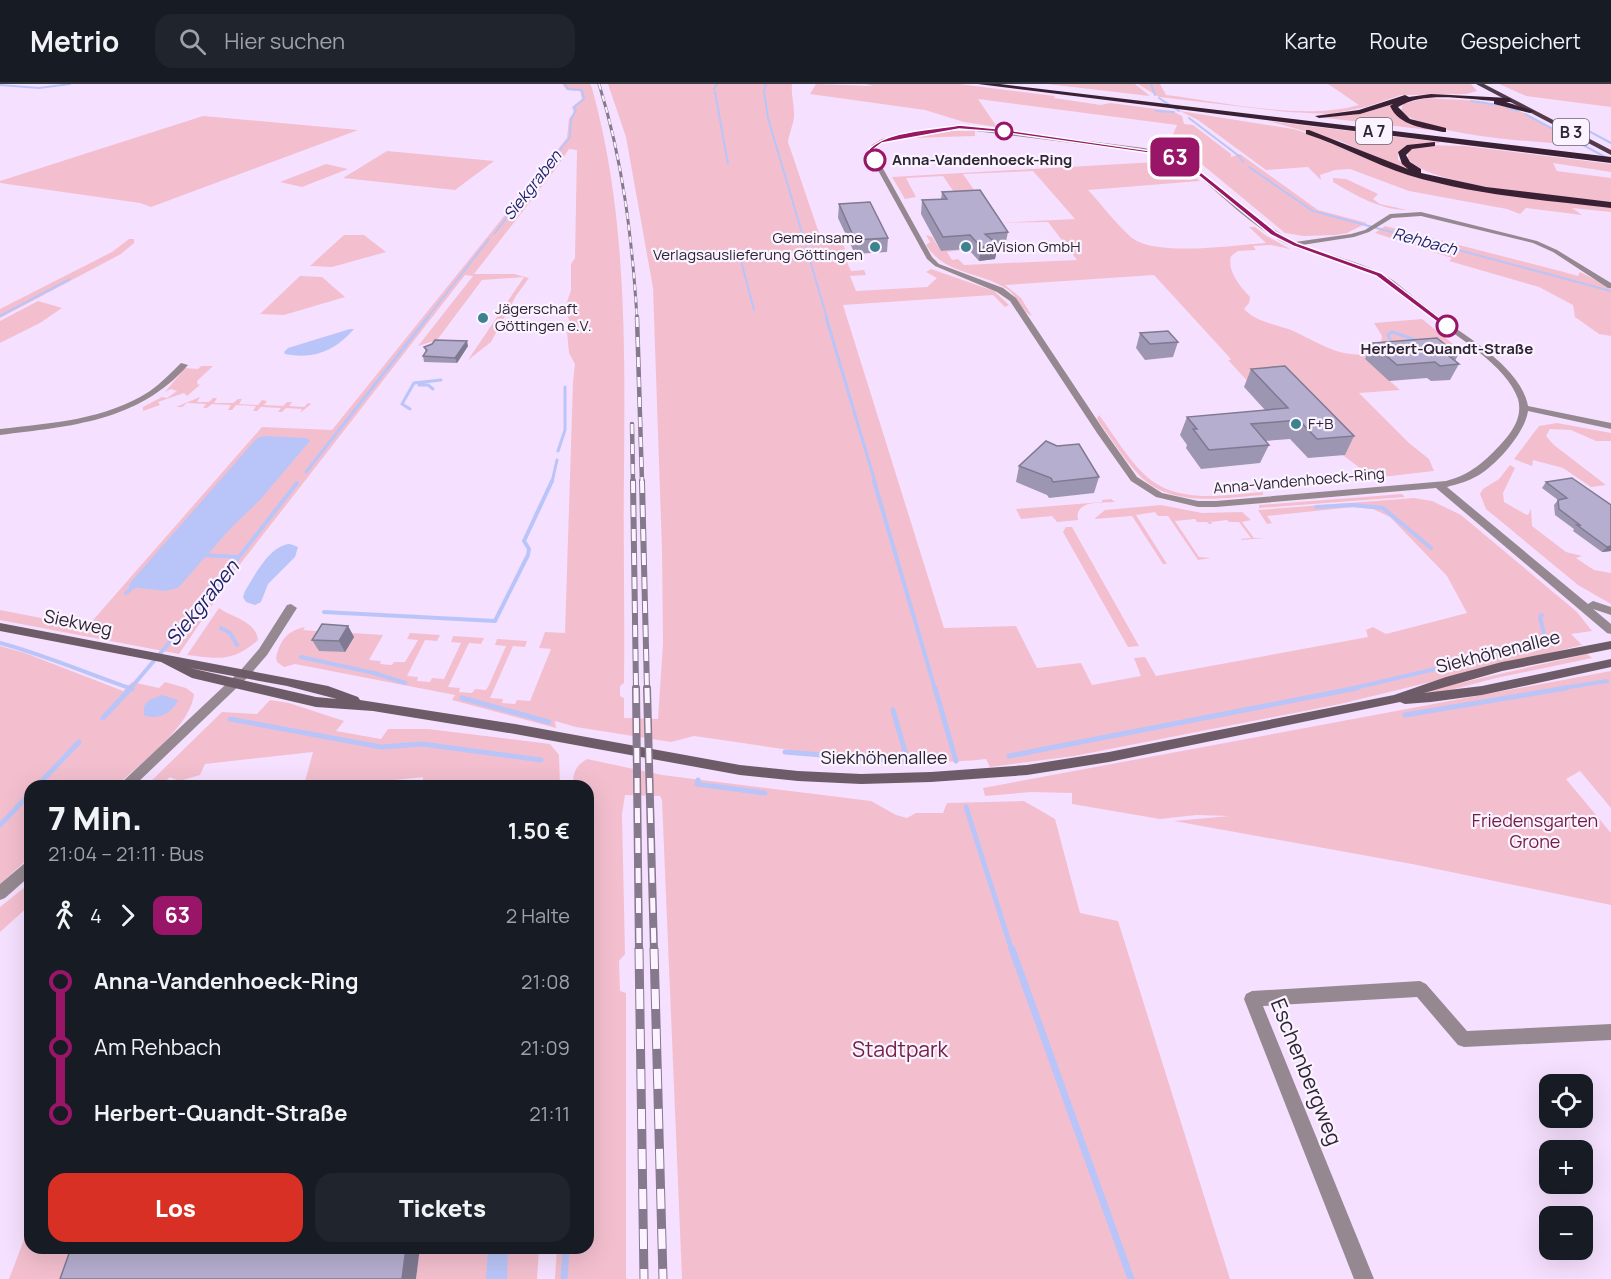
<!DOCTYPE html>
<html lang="de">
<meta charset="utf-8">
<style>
:root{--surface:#171b24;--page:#20242c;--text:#f1f3f6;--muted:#9ea1a6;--line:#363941;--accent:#d93025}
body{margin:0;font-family:Manrope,sans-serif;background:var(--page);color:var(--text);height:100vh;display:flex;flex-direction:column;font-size:22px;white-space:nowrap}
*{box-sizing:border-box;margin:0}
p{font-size:20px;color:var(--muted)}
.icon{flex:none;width:33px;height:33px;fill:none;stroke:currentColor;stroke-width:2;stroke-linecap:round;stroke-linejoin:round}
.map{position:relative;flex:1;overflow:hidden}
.drawer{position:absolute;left:24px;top:696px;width:570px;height:474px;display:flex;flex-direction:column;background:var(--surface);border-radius:18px;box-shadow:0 6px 24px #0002}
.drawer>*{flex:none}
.badge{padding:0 12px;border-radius:9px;font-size:21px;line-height:39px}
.tools{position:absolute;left:1539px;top:990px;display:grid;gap:12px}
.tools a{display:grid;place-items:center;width:54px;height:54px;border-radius:12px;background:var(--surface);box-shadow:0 6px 24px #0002;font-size:30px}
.map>.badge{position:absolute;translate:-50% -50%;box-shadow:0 0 0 3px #fff}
.legs{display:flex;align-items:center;gap:9px;height:66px;padding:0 24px;font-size:20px}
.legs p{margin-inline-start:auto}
.head{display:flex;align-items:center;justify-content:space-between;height:102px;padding:0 24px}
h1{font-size:33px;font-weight:800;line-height:45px}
.action{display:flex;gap:12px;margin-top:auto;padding:12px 24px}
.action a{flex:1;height:69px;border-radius:18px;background:var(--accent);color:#fff;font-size:24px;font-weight:800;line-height:69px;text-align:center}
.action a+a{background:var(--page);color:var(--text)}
ul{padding:0 24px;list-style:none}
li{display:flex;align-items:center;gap:21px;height:66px;font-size:22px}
li i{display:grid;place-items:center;width:9px;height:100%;margin:0 8px;background:currentColor}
li i::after{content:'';width:15px;height:15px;margin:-8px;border:4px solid;border-radius:50%;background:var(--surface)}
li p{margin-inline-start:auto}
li:first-child i{background:linear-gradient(#0000 50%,currentColor 0)}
li:last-child i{background:linear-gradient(currentColor 50%,#0000 0)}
header{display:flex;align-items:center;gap:36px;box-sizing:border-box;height:84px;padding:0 30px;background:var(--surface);border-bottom:2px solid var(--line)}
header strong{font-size:28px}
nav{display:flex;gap:33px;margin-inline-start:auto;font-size:21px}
.search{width:420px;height:54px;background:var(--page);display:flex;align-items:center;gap:15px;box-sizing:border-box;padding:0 21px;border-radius:18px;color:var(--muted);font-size:22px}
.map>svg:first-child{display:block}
.green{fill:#f3bfcf}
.water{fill:#b9c5f8}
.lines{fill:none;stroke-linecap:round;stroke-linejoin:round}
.stream-far4{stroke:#b9c5f8;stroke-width:2}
.stream-far3{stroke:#b9c5f8;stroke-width:3}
.stream-far2{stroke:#b9c5f8;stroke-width:4}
.stream-far1{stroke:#b9c5f8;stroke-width:5}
.stream{stroke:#b9c5f8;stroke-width:7}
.minor{fill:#968891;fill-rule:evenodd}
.secondary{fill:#6d5b68;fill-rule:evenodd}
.primary{fill:#513b4b;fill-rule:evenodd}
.motorway{fill:#392133;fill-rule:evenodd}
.rail-far4-casing{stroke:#86788d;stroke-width:3}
.rail-far3-casing{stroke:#86788d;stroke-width:4.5}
.rail-far2-casing{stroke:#86788d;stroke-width:6}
.rail-far1-casing{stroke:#86788d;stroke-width:8}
.rail-casing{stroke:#86788d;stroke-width:9}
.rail-far4{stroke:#fbf3ff;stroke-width:2;stroke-dasharray:6;stroke-linecap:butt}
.rail-far3{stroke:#fbf3ff;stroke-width:3;stroke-dasharray:10;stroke-linecap:butt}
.rail-far2{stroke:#fbf3ff;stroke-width:4;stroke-dasharray:12;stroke-linecap:butt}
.rail-far1{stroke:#fbf3ff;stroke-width:5;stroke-dasharray:15;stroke-linecap:butt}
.rail{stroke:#fbf3ff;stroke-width:7;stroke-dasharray:20;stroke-linecap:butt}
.wall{fill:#9c96b2}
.shaded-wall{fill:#7f7a91}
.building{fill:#b5aecf;stroke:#7f7a91;stroke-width:1.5}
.line-1{fill:#981568;stroke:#fff;stroke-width:1.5}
.stop-1-dot{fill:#fff;stroke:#981568;stroke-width:3}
.poi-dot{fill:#3d828f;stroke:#fbf3ff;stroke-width:2}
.labels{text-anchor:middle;stroke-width:4.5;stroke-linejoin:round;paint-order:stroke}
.far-stop-label{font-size:15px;font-weight:bold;fill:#2d2531;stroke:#fbf3ff;text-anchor:start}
.far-poi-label{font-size:15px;fill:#2d2531;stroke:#fbf3ff;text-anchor:start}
.far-street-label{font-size:15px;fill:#2d2531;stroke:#fbf3ff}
.shield{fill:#fbf3ff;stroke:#6b636f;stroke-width:1.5}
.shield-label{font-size:16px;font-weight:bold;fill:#2d2531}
.far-water-label{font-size:16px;font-style:italic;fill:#1c1f65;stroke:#fbf3ff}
.street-label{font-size:18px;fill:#2d2531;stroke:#fbf3ff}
.park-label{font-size:18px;fill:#721e43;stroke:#fbf3ff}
.water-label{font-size:20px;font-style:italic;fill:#1c1f65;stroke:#fbf3ff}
.near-park-label{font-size:21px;fill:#721e43;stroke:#fbf3ff}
.near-street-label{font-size:21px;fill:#2d2531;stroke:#fbf3ff}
</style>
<header>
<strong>Metrio</strong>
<div class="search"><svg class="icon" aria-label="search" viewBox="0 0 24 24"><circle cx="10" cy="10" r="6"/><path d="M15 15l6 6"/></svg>Hier suchen</div>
<nav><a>Karte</a><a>Route</a><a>Gespeichert</a></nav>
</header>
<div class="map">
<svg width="1611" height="1195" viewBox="0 0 1611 1195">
<rect width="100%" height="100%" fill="#f6e0ff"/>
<path class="green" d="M562,0H590L592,4C627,130 625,260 624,389C623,459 625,529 624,599L620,602V612L624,614V634L658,635L663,559L662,466L653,204L626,53L608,0H792C791,11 794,19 794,29C795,37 789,49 788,58L822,158L861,156L862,158L843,160L849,175L846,176L851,187L864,186L866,191L850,192L856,207L927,203L937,194L926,188L931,185L994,207L1009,221L1005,223L993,211L843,221L944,544L1016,542L1037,584L1081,579L1092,601L1141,592L1134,574L1145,573L1156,592L1368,553L1366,546L1373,543L1386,550L1467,529L1447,492L1390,433L1373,425L1353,423L1267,432L1272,439L1267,440L1258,426L1414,414L1432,417L1461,431L1577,528L1592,547L1571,550L1582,561L1340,620L1074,672L990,683L986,675C888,686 790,665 694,652L671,658L576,643L555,637L556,644L452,616L455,611L295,580L284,583L277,578L276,574C280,556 287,547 305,543L303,546L329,548L317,566L345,568L352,549L383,551L369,576L381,577L380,580L392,581L394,578H405L418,556L407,555L410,549L440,551L437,557L425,556L407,592L418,593L417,597L430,598L432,594L444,595L461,559L451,558L453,552L484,554L481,560L469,559L448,603L460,604L459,608L472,609L475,605L486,606L489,601L506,562L495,561L497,555L527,557L525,563L513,562L490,614L503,615L502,619L515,620L517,616L530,617L551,565L539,564L545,548L565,549L573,298L575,280L569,269L567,248L570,239L565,224L571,206V180L575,174L577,66L569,65L557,83L474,190H514L529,194L516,212L491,258L468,276L524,193L482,196L437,256L418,262L473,192L465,191L220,506L217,514L179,570L0,536V526L87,543L262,343L332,346L567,54L569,35L574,29L572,23L582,15L580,7L567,6Z
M816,0L873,2L865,0H959L1055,12L1054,14L1101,21L1110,19L1172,27L1182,32L1184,40L1193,41L1231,70V73L1240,70L1318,126L1367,139L1347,149L1336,151L1303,152L1285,149L1204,82L1192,74L1167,65L1177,41L978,15L997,43L964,38L925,26L810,10Z
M1047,0H1135L1150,12Z
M1138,0H1160L1166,11C1225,18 1301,37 1359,21L1328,0H1471L1477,7L1466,10L1401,11L1366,23L1330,30L1288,28L1159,13Z
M1499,0H1611V23L1526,12Z
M1426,14L1481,17L1516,25L1588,62C1547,58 1429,54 1401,27L1403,20Z
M1393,17L1391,25L1399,33L1446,48L1318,33L1354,31Z
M1180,27L1293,45L1314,51L1401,88L1451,102L1611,124V128L1572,124L1582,131L1526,124L1520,130L1507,125L1409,107L1350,85L1335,86L1320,91L1321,96L1308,83L1266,86L1198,36Z
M203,32L358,46L151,123L140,119L0,99V97Z
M1268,37L1439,58L1440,59L1415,60L1398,68V76L1423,91L1391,80L1340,57Z
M950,47H975V52L910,54Z
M1426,61L1466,62L1611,80V88L1553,79L1557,87L1611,94V118C1568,113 1435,105 1408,75V69L1411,65Z
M387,67L494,77L455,106L343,94Z
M1173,77L1200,97L1088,106C1102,121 1116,140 1132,154C1156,173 1235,161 1266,159L1249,143H1255L1265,151L1290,165L1271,161L1253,162L1256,166L1238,167L1231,172C1227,188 1240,202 1250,213L1249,219L1244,225C1256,238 1275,240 1291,246C1316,257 1341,276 1371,269L1365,275L1400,306L1359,309L1409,359L1429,375L1434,387L1373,394L1252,302L1228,276H1231L1230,274L1154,191L1005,201L1021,214L1032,232C1022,228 1017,211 1007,205C979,187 945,191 926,161L930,158L926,151L932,153L941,167L969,165L947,168L952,176L958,175L964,181L1077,176L1048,138L996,139L1075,135L1033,87L963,90L981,116L960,117L943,92L906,94L916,113L905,115L892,93Z
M326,80L348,85L302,103L280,98Z
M1333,94L1346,95L1376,109L1378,110L1373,115L1380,120L1407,126C1380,126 1355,111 1333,98Z
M1385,142L1560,187L1578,192L1580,188L1611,204V252L1599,250L1575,233L1573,221L1539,203L1449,177L1452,174L1375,149Z
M344,151H364L386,168L332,183L310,182Z
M129,155H134V159L121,170L0,234V225L112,168Z
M300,192L322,193L345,213L284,231L260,230Z
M38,217L62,224L40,239L0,259V237Z
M1422,235L1458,264L1380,269L1382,252L1374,239Z
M201,282H213L197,297L198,301L201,300L187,312L184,309L158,318L160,321L143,327V323L162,313L167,314L177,307L171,305L165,308L185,284L198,285Z
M200,313L197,318H209L213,314H217L214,319H233L238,315H242L239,320L258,321L262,316L267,317L264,321L283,322L287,318H292L289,322L304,323L308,319L311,320L300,329L302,325L286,324L282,328H278L281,324L261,323L257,327H253L256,322L236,321L232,326H228L231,321L212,320L207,324H203L206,320L187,319L182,323H176Z
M1099,331C1114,351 1127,374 1144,390C1175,421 1224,411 1263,408V411C1223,414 1170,424 1139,391C1123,374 1111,354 1097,335Z
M1557,339L1611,349V357H1596L1571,346L1550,345L1546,352L1554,361L1606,401L1591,403L1563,384L1533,376L1532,382L1514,375L1539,342Z
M1510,381L1515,384L1503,409L1504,418L1525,430L1528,431L1531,425L1532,442L1566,468L1582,472L1576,474L1594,486L1611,489V520L1578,501L1486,425L1480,410L1483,405L1499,395Z
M1402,410L1405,413L1259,424V421Z
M1111,415L1115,418C1101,419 1074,416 1078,436L1057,438L1052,432L1021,435L1016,425L1102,418V416Z
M1161,421L1202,429L1242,428L1251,436L1242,438L1254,454H1265L1242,456L1241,455L1251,454L1239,438H1229L1227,436L1211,438L1212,440H1209L1207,438H1197L1195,435L1175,437L1199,473L1211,474L1198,476L1168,432H1158L1155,428L1136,431L1167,480H1163L1132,432L1094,435L1105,426Z
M1066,443H1072L1139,562L1128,563L1063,448Z
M219,524C233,534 256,537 258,556C233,578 219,575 187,571Z
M0,562L25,569L123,607L132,598L159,604L165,598L186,604L194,610C191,642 139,681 116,702H30V773L0,800Z
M1587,570L1592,574L1496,594L1424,613L1420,608Z
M1611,587V724L1580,687L1566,695L1611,749V821L1412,780L1174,737L1230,732L1196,731L1160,735L1072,720V709L1031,708L985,712L983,704Z
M270,616L289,619L344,637L336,647L381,655L388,645H428L550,660L559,671L560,702H422L423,693L338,702H301L304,701L313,668L205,680L200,691L179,697L170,693L160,702H146L222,628L257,630Z
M587,675L662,691L871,717L896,731L907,734L916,729H943L947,719L1024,717L1055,735L1080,829L1118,837L1230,1195H682L662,716L660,712L625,711L622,730L625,870L619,877L620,907L626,909V1195H555L557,1164H588V702H573C573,689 575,682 587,675Z
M30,799V821L0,848V823Z
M30,1140V1164H97L86,1195H9Z
M420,1164H539L537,1195H416Z"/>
<path class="water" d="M350,245H354C336,266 314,276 285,270L284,268L288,264Z
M263,352L307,354L310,357L260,416L230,445L178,504L165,507L129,503V500L256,355Z
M290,460L298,463L295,473L268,500L261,518L255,521L246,518L243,513L245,507C255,491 270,461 290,460Z
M162,611L178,616C173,629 157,637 144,631V622L149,616Z
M488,1164H508L507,1195H486Z"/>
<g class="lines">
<path class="stream-far4" d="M766,0L764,7L768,34L827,234
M1151,0L1155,11
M0,1L39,4L70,0
M714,5L717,0
M715,8L728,80
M1159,14L1179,27
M1471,17L1498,21
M1506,23L1518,27
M1156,27L1174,28
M1525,30L1611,76
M1189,34L1239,72L1243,78
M1570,37L1611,59
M1249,83L1313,127L1611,207
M494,150L570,53L571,35L576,26L574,23L584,15L582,6L568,5L565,0
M736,173L741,177L754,226
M0,232L70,195
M427,234L489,155"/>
<path class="stream-far3" d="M826,233L875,398
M1389,262L1391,258L1388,251L1392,248L1419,257
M419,301H428L433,305
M410,325L402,320L414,299L441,296
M558,367L565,346V303
M306,388L428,233
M552,398L557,376"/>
<path class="stream-far2" d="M874,397L935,605
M1316,423L1352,421L1383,424L1431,464
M203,471L239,473
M126,509L137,500
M324,528L495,537L528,471L529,465L524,457L552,397
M221,544L230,549L237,561
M0,559C45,571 88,590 132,605
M301,573L374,589L405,599
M130,605L203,519L297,399
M1350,605L1542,560L1544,550L1540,533L1542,531
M1557,605L1607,597"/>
<path class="stream-far1" d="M129,604L132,605
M935,604L956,677
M462,614L549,638
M1405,631L1566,604
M103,634L131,604
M230,635L381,663L422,660L541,676
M785,668L908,678L893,626
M1009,672L1357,604
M698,696L697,700L765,709
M37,702L79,658
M966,723L1012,867
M0,741L30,710"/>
<path class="stream" d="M1012,865L1131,1195
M564,1195L566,1164"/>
<path class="minor" d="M959,41L1144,64L1172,70L1187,77L1265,140L1295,158L1351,150L1365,146L1390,130L1421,128L1537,157L1557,166L1611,199V204H1608L1553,168L1533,159L1421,132L1392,134L1369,148L1354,153L1302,161C1333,173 1366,178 1394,197C1409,209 1423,221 1438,232C1467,253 1521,284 1528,322L1611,339V345L1528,327C1525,349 1497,380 1479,391C1469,397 1458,400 1447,403L1588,520L1593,517L1611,523V531L1593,525L1611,540V550L1607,549L1436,404L1216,423H1198L1156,413L1131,397L1097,349L1010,217L997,208L935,182L927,175L869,70L872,61L882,55ZM959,45L1144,68L1168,72L1183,79C1215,105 1244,136 1279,156C1306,171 1338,174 1366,186C1388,197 1406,214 1425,229C1453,250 1507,281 1518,315C1522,329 1516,342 1507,353C1489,374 1473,390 1446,397L1216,417H1198L1162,409L1137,393L1105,348L1016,214L1003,204L939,180L932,173L875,70L877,63L886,57Z
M181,279L188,281C138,338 71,342 0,351V345C52,339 105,336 150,307C161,299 171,289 181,279Z
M291,520L297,524L267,571L248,593L134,702H118L240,587L259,565L287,521Z
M30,777V792L5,814L0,816V800L25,779Z
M1420,897L1426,900L1467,947L1611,940V956L1464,963L1458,961L1417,913L1263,922L1374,1195H1354L1244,915L1246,910L1252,907Z"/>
<path class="secondary" d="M0,539L287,594L328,602L358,613L360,616L515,640L740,681L798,687L861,690L931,688L1027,681L1109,668L1394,611L1446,593L1502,578L1611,557V565L1502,587L1424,609L1482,602L1611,575V583L1482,611L1431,618L1405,620L1400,618L1109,678L1027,691L931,698L861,700L798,697L740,691L515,650L373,627L316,623L192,594L161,578L0,547ZM190,584L287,602L337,615L316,613Z"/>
<path class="primary" d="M1476,0H1484L1611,66V71Z"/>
<path class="motorway" d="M978,0H1000L1611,73V79Z
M1431,10L1509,14L1512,18H1506L1534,27L1530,29L1494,20V17C1465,15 1424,7 1398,23L1410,35L1446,44V48H1443C1424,44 1399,42 1390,22L1393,20L1360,30L1319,34L1315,32L1359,26L1405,11L1409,13Z
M1309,46L1408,85L1402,80L1398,68L1407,61L1435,58V62L1412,65L1406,71L1410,78L1421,85V89L1486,103L1611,118V124C1543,116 1474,111 1408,91C1373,80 1341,61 1306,50V46Z"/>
<defs>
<path id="rail-far4" d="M599,0C623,77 632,154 637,234"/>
<path id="rail-far3" d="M637,233L642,398
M632,340L633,398"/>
<path id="rail-far2" d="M633,397L636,605
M642,397L647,605"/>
<path id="rail-far1" d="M636,604L639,867
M647,604L654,867"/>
<path id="rail" d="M639,865L644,1195
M654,865L663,1195"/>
</defs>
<use href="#rail-far4" class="rail-far4-casing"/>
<use href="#rail-far3" class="rail-far3-casing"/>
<use href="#rail-far2" class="rail-far2-casing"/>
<use href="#rail-far1" class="rail-far1-casing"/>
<use href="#rail" class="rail-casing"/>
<use href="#rail-far4" class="rail-far4"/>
<use href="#rail-far3" class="rail-far3"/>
<use href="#rail-far2" class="rail-far2"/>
<use href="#rail-far1" class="rail-far1"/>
<use href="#rail" class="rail"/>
</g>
<path class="wall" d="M942,108L1008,148L1005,162L997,163L995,175L979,177L968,165L941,167L921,130L922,116L941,115Z
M839,120L888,154L887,168L855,170L838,134Z
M1140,249L1178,258L1173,273L1145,276L1136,264Z
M1372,259L1458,271L1455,277L1459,280L1450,296L1431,297L1427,294L1389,297L1365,275Z
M468,262L457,279L424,278L423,272L426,268L424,263Z
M1251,285L1354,352L1345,371L1308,374L1290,355L1265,357L1269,361L1260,379L1201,385L1186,364L1187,361L1180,351L1187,333L1265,326L1244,303Z
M1019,382L1099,393L1094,409L1049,414L1047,411L1016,398Z
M1546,398L1611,421V467L1602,468L1573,447L1574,445L1555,431L1554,421L1558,416L1542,404Z
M348,542L354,553L345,568L319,567L312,556Z"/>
<path class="shaded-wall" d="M998,161L995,175L979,177L981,163Z
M467,257L468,262L457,279L455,274Z
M1611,462V467L1602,468L1607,463Z
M348,542L354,553L345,568L339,557Z
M406,1164H420L416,1195H402Z"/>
<path class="building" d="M980,106L1008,148L985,150L998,161L981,163L970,151L943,153L922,116L947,115L942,108Z
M870,118L888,154L855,156L839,120Z
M1168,247L1178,258L1150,260L1140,249Z
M1437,254L1458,271L1449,272L1459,280L1440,282L1435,278L1397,281L1372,259Z
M435,256L467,257L455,274L423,272L427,266L424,263L432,260Z
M1285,282L1354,352L1317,355L1299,336L1251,340L1269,361L1209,366L1193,345H1197L1187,333L1288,324L1251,285Z
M1046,357L1057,362L1079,360L1099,393L1053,398L1051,394L1019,382Z
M1572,394L1611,421V462L1607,463L1577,441H1580L1559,425L1558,416L1567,414L1546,398Z
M322,540L348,542L339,557L312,556Z
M71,1164H406L402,1195H60Z"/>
<path class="line-1" d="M959,41L1000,45L1172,70L1187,77L1276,148L1297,159L1381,189L1450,242L1444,243L1376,192L1293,162L1271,151L1183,79L1169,72L1000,48L959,45L882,59L874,65L877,76H872L869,65C888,46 933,46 959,41Z"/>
<g class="stop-1-dot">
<circle cx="1004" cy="47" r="8"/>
<circle cx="875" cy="76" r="10"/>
<circle cx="1447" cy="242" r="10"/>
</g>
<g class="poi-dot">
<circle cx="875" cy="163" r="6"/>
<circle cx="966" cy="163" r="6"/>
<circle cx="483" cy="234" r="6"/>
<circle cx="1296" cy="340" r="6"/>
</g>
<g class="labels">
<g class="far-stop-label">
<text x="892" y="81">Anna-Vandenhoeck-Ring</text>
<text x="1447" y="270" text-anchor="middle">Herbert-Quandt-Straße</text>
</g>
<g class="far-poi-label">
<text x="863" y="159" text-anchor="end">Gemeinsame<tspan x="863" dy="17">Verlagsauslieferung Göttingen</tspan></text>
<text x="978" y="168">LaVision GmbH</text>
<text x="495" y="230">Jägerschaft<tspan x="495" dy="17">Göttingen e.V.</tspan></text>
<text x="1308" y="345">F+B</text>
</g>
<g class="far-street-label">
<text transform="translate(1299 397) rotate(-5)" y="5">Anna-Vandenhoeck-Ring</text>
</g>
<g class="shield">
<rect x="1356" y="34" width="36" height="26" rx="4.5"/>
<rect x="1553" y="35" width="36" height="26" rx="4.5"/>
</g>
<g class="shield-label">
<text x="1374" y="53">A 7</text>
<text x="1571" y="54">B 3</text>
</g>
<g class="far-water-label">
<text transform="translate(532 101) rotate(-52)" y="6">Siekgraben</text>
<text transform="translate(1425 157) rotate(15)" y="6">Rehbach</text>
</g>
<g class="street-label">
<text transform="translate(78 539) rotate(12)" y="6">Siekweg</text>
<text transform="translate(1498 568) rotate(-14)" y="6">Siekhöhenallee</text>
<text x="884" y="680">Siekhöhenallee</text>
</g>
<g class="park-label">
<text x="1535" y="743">Friedensgarten<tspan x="1535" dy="21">Grone</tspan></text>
</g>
<g class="water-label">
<text transform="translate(202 519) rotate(-51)" y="7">Siekgraben</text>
</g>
<g class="near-park-label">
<text x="900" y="973">Stadtpark</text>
</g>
<g class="near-street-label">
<text transform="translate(1306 988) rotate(68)" y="7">Eschenbergweg</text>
</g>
</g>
</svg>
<div class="tools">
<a><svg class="icon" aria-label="locate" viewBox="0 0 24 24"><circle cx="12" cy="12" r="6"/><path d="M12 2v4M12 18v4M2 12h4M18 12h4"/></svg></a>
<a>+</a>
<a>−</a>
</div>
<b class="badge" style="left:1175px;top:73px;background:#981568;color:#fff">63</b>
<section class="drawer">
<div class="head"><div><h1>7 Min.</h1><p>21:04 – 21:11 · Bus</p></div><b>1.50 €</b></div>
<div class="legs"><svg class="icon" aria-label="walk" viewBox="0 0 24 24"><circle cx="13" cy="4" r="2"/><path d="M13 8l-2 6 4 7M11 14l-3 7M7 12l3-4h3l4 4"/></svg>4<svg class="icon" aria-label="forward" viewBox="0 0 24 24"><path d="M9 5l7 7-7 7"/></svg><b class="badge" style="background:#981568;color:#fff">63</b><p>2 Halte</p></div>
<ul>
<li><i style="color:#981568"></i><b>Anna-Vandenhoeck-Ring</b><p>21:08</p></li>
<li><i style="color:#981568"></i><span>Am Rehbach</span><p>21:09</p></li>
<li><i style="color:#981568"></i><b>Herbert-Quandt-Straße</b><p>21:11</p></li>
</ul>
<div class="action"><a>Los</a><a>Tickets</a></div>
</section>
</div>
